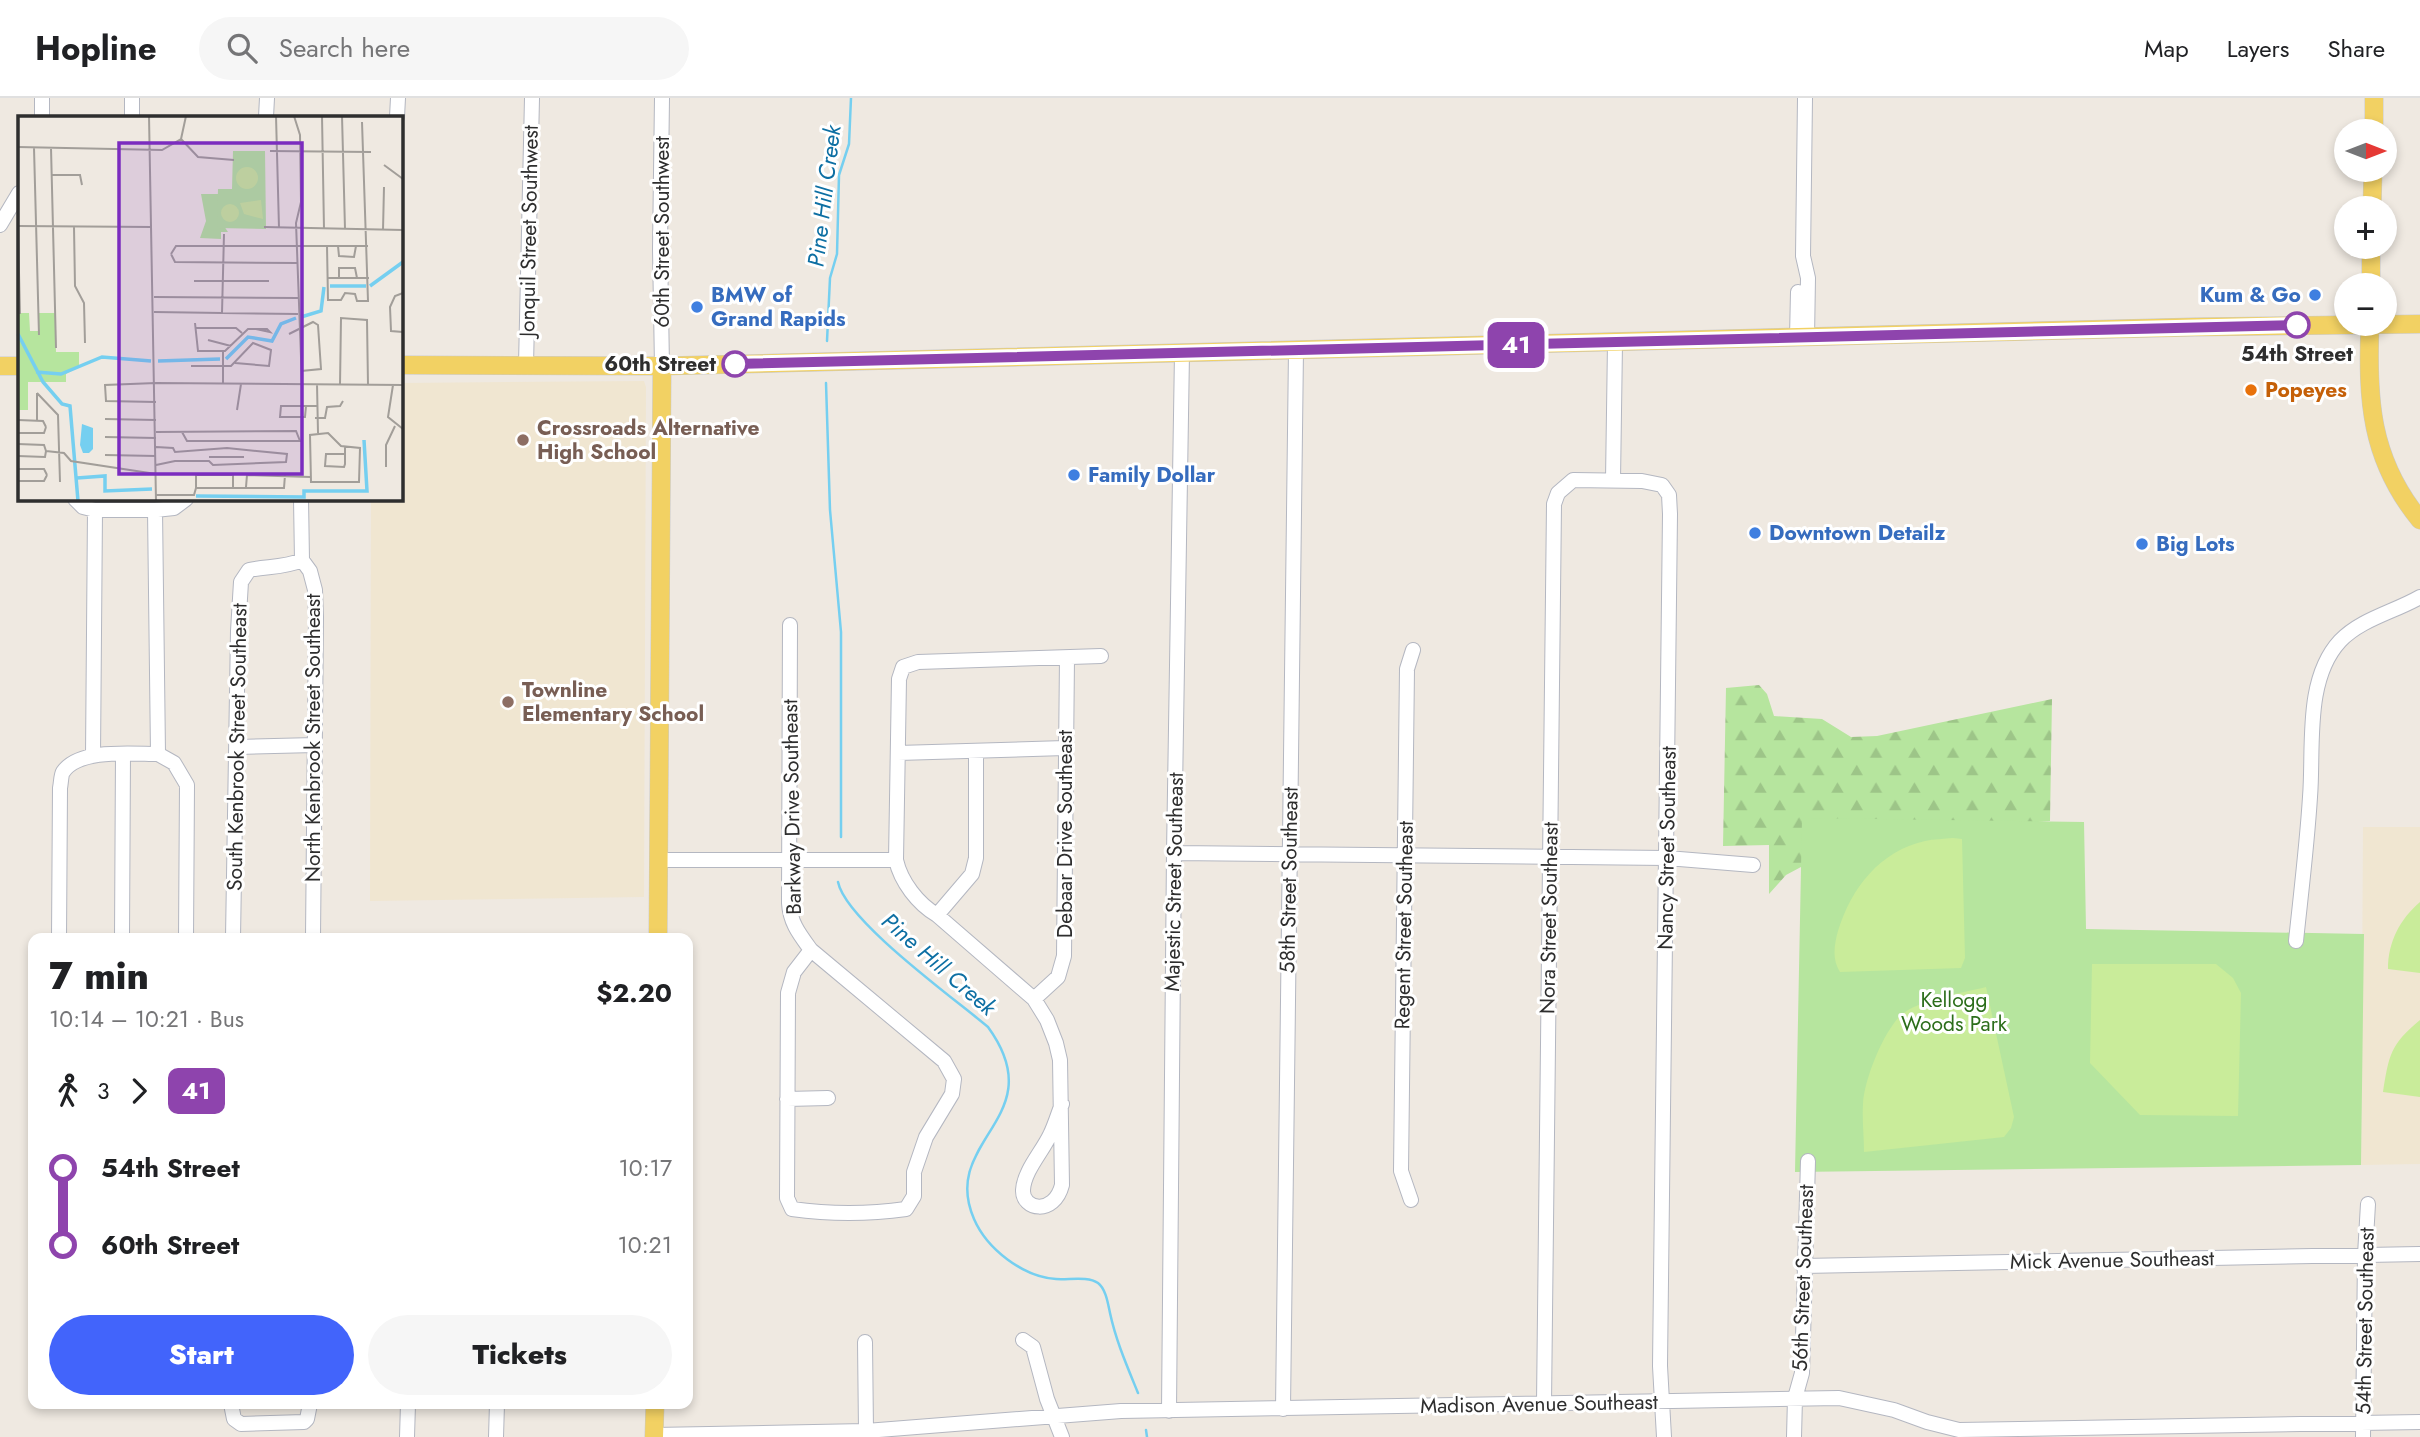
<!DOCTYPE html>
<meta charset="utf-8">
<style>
:root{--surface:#fff;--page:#f6f6f6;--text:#202124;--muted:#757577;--line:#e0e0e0;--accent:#4264fb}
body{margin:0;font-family:Jost,sans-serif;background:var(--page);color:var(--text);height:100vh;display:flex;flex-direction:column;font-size:26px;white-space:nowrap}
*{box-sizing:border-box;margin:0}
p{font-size:23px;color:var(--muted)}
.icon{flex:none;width:38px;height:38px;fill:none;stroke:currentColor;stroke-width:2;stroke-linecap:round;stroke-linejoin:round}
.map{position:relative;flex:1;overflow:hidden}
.drawer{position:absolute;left:28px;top:835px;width:665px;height:476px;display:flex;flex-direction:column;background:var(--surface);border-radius:14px;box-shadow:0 4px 10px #0003}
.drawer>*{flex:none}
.badge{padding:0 14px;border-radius:10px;font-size:24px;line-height:46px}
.needle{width:46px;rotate:90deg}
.controls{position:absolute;left:2334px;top:21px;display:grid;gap:14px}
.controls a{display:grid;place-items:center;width:63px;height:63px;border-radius:50%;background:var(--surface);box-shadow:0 4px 10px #0003;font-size:35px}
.map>.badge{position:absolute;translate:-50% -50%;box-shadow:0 0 0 4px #fff}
.legs{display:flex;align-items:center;gap:10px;height:77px;padding:0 21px;font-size:23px}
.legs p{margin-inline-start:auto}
.head{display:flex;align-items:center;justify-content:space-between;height:119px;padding:0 21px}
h1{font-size:38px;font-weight:800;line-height:52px}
.primary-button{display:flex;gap:14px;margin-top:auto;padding:14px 21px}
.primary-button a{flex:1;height:80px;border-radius:42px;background:var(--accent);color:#fff;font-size:28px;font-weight:800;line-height:80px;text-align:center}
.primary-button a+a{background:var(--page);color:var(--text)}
ul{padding:0 21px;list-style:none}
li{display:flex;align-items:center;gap:24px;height:77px;font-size:26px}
li i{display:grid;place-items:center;width:10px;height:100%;margin:0 9px;background:currentColor}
li i::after{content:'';width:18px;height:18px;margin:-9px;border:5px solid;border-radius:50%;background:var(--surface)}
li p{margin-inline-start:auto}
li:first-child i{background:linear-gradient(#0000 50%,currentColor 0)}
li:last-child i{background:linear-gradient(currentColor 50%,#0000 0)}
header{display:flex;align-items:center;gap:42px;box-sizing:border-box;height:98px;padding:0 35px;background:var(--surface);border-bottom:2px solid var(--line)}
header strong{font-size:33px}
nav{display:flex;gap:38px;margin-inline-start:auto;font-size:24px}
.search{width:490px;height:63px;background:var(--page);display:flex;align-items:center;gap:18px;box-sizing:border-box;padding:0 24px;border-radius:38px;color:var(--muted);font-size:26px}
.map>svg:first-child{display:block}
.education{fill:#f0e6d1}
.forest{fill:url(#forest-firs)}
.park{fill:#b6e59e}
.pitch{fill:#c9ec9a}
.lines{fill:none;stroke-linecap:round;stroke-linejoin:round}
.stream{stroke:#75cff0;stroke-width:2.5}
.minor-casing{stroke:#b4b7c1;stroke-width:16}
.major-casing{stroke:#c9c9c9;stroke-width:19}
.minor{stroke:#fff;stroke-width:14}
.major{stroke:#f2d163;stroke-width:18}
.line-1-casing{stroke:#fff;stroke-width:16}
.line-1{stroke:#8e44ad;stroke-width:10}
.shop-dot{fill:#3f7fe0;stroke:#fff;stroke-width:2.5}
.stop-1-dot{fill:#fff;stroke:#8e44ad;stroke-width:3.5}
.food-dot{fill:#e8710a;stroke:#fff;stroke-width:2.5}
.education-dot{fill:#8d6e63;stroke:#fff;stroke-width:2.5}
.labels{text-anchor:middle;stroke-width:6;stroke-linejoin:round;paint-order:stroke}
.street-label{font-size:21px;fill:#2e2e2e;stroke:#fff}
.shop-label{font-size:21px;font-weight:bold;fill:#366cbe;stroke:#fff;text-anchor:start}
.stop-label{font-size:21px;font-weight:bold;fill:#2e2e2e;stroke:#fff}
.food-label{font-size:21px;font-weight:bold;fill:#c56008;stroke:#fff;text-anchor:start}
.education-label{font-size:21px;font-weight:bold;fill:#785e54;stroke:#fff;text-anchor:start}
.park-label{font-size:21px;fill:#2c6e1b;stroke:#fff}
.water-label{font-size:23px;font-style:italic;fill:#0d6fa3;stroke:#fff}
.inset-river{fill:none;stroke:#75cff0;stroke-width:3.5}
.inset-road{fill:none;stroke:#a29e99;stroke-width:2}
.view{fill:#7b2cbf;fill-opacity:0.15;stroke:#7b2cbf;stroke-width:3.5}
.inset-edge{fill:none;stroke:#2e2e2e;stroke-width:3.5}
</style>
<header>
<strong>Hopline</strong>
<div class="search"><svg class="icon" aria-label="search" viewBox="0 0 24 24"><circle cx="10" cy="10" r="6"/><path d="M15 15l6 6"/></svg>Search here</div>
<nav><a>Map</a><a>Layers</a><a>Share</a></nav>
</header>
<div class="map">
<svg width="2420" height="1339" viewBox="0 0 2420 1339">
<defs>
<pattern id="forest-firs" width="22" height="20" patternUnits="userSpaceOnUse" patternTransform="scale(1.75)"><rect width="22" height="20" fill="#b6e59e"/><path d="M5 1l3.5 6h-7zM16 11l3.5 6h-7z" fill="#9dc588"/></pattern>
</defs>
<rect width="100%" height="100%" fill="#efe9e1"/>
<path class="education" d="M644,283L646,289L644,799L370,803L371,401H401V285Z
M2363,729H2420V1066L2361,1067Z"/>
<path class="forest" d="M1759,587L1767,596L1774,618L1822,621L1851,639L1877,638L2052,601L2050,723L1933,732L1801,769L1786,777L1769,796V747L1723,748L1726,590Z"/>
<path class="park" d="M1802,720L2084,724L2086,831L2364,836L2361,1067L1795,1074Z"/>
<path class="pitch" d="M1953,740L1962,741L1965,860L1961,870L1840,874C1832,862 1834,847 1838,833C1851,790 1880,753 1925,743C1934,741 1944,741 1953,740Z
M2420,804V875L2388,871C2388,844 2400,821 2420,804Z
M2092,866H2216L2233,880L2241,895L2238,1018L2140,1017L2090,965Z
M1986,889L2014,1019L2011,1030L2004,1039L1864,1054C1864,1038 1862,1022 1863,1006C1864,982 1883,935 1900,918C1919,901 1962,895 1986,889Z
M2420,922V999L2383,994C2389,957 2390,947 2420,922Z"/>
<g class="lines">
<path class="stream" d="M827,243L830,180L837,156L839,77L849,46L851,0
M826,285L830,412L841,534V739
M838,784C846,823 955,901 988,929C1054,1020 939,1041 974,1121C987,1151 1023,1179 1056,1181C1069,1182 1088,1178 1098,1185C1106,1191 1108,1206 1110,1215C1116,1243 1127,1268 1138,1295
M1146,1332L1147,1339"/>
<defs>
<path id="minor" d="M1805,0L1803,158L1808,180L1807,239
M42,19V0
M132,19V0
M266,19L267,0
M397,19L398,0
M0,127L19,95
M1797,239L1798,194
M526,267L532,0
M662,268L660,151L662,0
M1613,382L1615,245
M75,401L83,409L95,412H155L174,410L186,401
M301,401L302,462L310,473L315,492L316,519L313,840
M155,412L158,656L174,665L187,687L186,840
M790,527L789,805C790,825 800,837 811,852L944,963L954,981L952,996L926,1039L914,1074V1098L906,1111C870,1116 828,1116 792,1111L787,1100L788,895L794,874L811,852
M237,649L315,647
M898,655L1065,650
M93,657L95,412
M1174,755L1667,760L1753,767
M659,762H896
M937,817L972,776L976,760V653
M59,840L60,690C61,686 61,677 63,674C79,650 133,656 158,656
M122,840L123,656
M233,840L238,533L241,484L249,472C267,468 284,470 302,462
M2296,843C2301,795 2307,747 2310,699C2314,650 2304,582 2340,543C2361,521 2394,514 2420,499
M1034,901L1058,879L1064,858L1067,560
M787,1001L828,1000
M1062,1006C1058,1016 1055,1027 1050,1037C1042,1054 1024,1073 1023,1092C1022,1112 1054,1118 1062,1087L1060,962L1056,945L1047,922L1034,901L937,817C918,806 901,784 896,762L899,581L903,569L918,564L1101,558
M1411,1102L1401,1073L1407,571L1413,552
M1803,1168L2420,1156
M1023,1242L1033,1249L1047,1301L1062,1339
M865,1244L866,1333
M231,1306L234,1321L241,1326L304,1324L307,1321L310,1306
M1544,1306L1554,406L1558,395L1573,382L1642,383L1662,387L1669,397L1670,416L1660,1268L1664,1339
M1283,1311L1296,252
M1169,1313L1174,755L1182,255
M654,1337L866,1333L1121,1313L1839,1300L1894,1312L1927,1324L1959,1332L2420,1324
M407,1339L408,1306
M496,1339L497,1306
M1794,1339L1795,1300L1802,1275L1808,1063
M2363,1339L2365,1157L2368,1106"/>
<path id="major" d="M2374,33V0
M2372,110L2373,72
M2371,187V149
M2370,226C2367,301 2370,361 2420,422
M401,267L662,268L779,265L2194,229L2420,226
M0,268H19
M658,840L662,268
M654,1339L655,1306"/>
</defs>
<use href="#minor" class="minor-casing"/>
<use href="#major" class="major-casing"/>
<use href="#minor" class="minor"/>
<use href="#major" class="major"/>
</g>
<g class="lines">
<defs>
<path id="line-1" d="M735,266L2297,227"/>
</defs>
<use href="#line-1" class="line-1-casing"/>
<use href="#line-1" class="line-1"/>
</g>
<g class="shop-dot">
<circle cx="2315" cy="197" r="7"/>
<circle cx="697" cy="209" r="7"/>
<circle cx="1074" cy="377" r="7"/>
<circle cx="1755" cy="435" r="7"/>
<circle cx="2142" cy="446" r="7"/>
</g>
<g class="stop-1-dot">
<circle cx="2297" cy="227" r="12"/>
<circle cx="735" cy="266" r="12"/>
</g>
<circle class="food-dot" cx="2251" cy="292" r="7"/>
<g class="education-dot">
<circle cx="523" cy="342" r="7"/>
<circle cx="508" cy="604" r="7"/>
</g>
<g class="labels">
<g class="street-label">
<text transform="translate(529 133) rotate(-89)" y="7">Jonquil Street Southwest</text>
<text transform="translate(662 134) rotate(-90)" y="7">60th Street Southwest</text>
<text transform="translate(313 640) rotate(-90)" y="7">North Kenbrook Street Southeast</text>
<text transform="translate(237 649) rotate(-89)" y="7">South Kenbrook Street Southeast</text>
<text transform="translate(792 709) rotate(-91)" y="7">Barkway Drive Southeast</text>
<text transform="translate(1065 736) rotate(-90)" y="7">Debaar Drive Southeast</text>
<text transform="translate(1667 750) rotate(-89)" y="7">Nancy Street Southeast</text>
<text transform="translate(1289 782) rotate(-89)" y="7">58th Street Southeast</text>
<text transform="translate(1174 784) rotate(-89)" y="7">Majestic Street Southeast</text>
<text transform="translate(1549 820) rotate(-89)" y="7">Nora Street Southeast</text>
<text transform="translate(1404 827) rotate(-89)" y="7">Regent Street Southeast</text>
<text transform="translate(2112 1162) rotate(-1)" y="7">Mick Avenue Southeast</text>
<text transform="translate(1803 1180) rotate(-88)" y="7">56th Street Southeast</text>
<text transform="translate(2365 1223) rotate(-89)" y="7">54th Street Southeast</text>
<text transform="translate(1539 1306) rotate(-1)" y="7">Madison Avenue Southeast</text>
</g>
<g class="shop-label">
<text x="711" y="204">BMW of<tspan x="711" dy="24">Grand Rapids</tspan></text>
<text x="2301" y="204" text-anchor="end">Kum &amp; Go</text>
<text x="1088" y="384">Family Dollar</text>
<text x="1769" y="442">Downtown Detailz</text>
<text x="2156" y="453">Big Lots</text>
</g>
<g class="stop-label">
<text x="2297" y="263">54th Street</text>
<text x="716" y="273" text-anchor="end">60th Street</text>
</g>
<g class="food-label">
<text x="2265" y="299">Popeyes</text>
</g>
<g class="education-label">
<text x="537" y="337">Crossroads Alternative<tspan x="537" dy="24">High School</tspan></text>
<text x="522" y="599">Townline<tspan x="522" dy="24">Elementary School</tspan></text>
</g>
<g class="park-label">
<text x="1954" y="909">Kellogg<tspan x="1954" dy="24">Woods Park</tspan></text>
</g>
<g class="water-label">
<text transform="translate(824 98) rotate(-83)" y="8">Pine Hill Creek</text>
<text transform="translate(939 866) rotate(41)" y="8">Pine Hill Creek</text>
</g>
</g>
<g transform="translate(18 18)">
<rect width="385" height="385" fill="#efe9e1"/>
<path d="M183,78H200L202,104L210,116H203V123L182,122L188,105Z" fill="#b6e59e"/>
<path d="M215,35H247L248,113L199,112L200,73H214ZM0,142L2,197H11L12,215H21V197H37L38,236H61V251L48,258V266H10V294H0Z" fill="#b6e59e"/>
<path d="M218 62a11 11 0 1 1 22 0a11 11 0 1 1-22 0ZM243,84L245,103L226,98L222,87ZM203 97a9 9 0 1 1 18 0a9 9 0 1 1-18 0Z" fill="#c9ec9a"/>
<path d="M64,308L75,312V333L71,337H65L62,329Z" fill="#75cff0"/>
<path class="inset-river" d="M312,170H348M352,170L385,146M283,201L303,195L306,171M0,218L25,266L44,288L52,290L60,385M208,243L230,221L254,225L263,208L278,202M140,245L202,243M18,256L43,258L84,241L133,245M59,362L87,360V375L134,373M178,380L286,381V375H349L346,324"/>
<path class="inset-road" d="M131,0L138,385M258,0L261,112M276,0L282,19L283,86L278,107L284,268M304,0L306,113M324,0L327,113M163,23L180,41L216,44M0,31L144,34L163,23L168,0M16,32L21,219M33,32L38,232M252,35L353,36M366,49L385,63M34,59H62L64,69M0,110L134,111M56,111L57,170L66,187L67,227M246,111L385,114M365,114L366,71M0,115L2,198M309,130L310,184H323L327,177L337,178L339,185H350L344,6M320,130L321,140L336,141L338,130M153,138L158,130H350M153,138L157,146L279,147M309,162H351M321,162V152H337L339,162M176,165H251M385,177L377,180L372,191L373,215L385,216M136,181L280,182M136,196L280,198M204,197L206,118M177,207L180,235H207L230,213H249L252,216L238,213M178,212H218L224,217M271,218L295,206L300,209L303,253L283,255M190,224L213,230M205,235V268M173,250H213L235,227L253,234L251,250L217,247M138,267L385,269M299,268L300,317M322,269L323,202L349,204L350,269M375,269L370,301L385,313M19,277L40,299L42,366M138,286L88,285L87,269L138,267M288,290L287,301H262L263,290H299M219,294L223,268M297,302H307L309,291L322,290L325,285M87,303L138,304M0,304L25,305L28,311M19,305V277M138,316L278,315L282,325H169L164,316M0,317H26L28,311M310,317L323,330L342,332L341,366H293L292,319ZM87,321L138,322M0,328L26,329L28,335M138,331L155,332L157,336L209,332L269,338L268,346L195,349L191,345H157L138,349M327,331V348L326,351L307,350L308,338H327M28,335L46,337L53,345L138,358M87,339L138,340M0,340L27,341L28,335M191,341H226M368,351V329L377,310M0,353H26L29,359M0,365H26L29,359M228,371L229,359L292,361M178,372V359H215V372M138,379H176L178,372H266L267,359"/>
<path class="view" d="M101,27H284V358H101Z"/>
<rect width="385" height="385" class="inset-edge"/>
</g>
</svg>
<div class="controls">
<a><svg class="needle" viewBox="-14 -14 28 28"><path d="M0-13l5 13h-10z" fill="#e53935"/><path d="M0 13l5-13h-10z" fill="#757577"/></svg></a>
<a>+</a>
<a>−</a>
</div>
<b class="badge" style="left:1516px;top:247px;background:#8e44ad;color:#fff">41</b>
<section class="drawer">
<div class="head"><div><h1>7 min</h1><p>10:14 – 10:21 · Bus</p></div><b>$2.20</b></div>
<div class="legs"><svg class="icon" aria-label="walk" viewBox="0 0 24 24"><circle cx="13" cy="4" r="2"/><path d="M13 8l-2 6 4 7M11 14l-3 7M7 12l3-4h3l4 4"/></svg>3<svg class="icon" aria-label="forward" viewBox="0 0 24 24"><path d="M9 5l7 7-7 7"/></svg><b class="badge" style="background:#8e44ad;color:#fff">41</b></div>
<ul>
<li><i style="color:#8e44ad"></i><b>54th Street</b><p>10:17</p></li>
<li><i style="color:#8e44ad"></i><b>60th Street</b><p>10:21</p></li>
</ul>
<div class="primary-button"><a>Start</a><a>Tickets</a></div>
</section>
</div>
